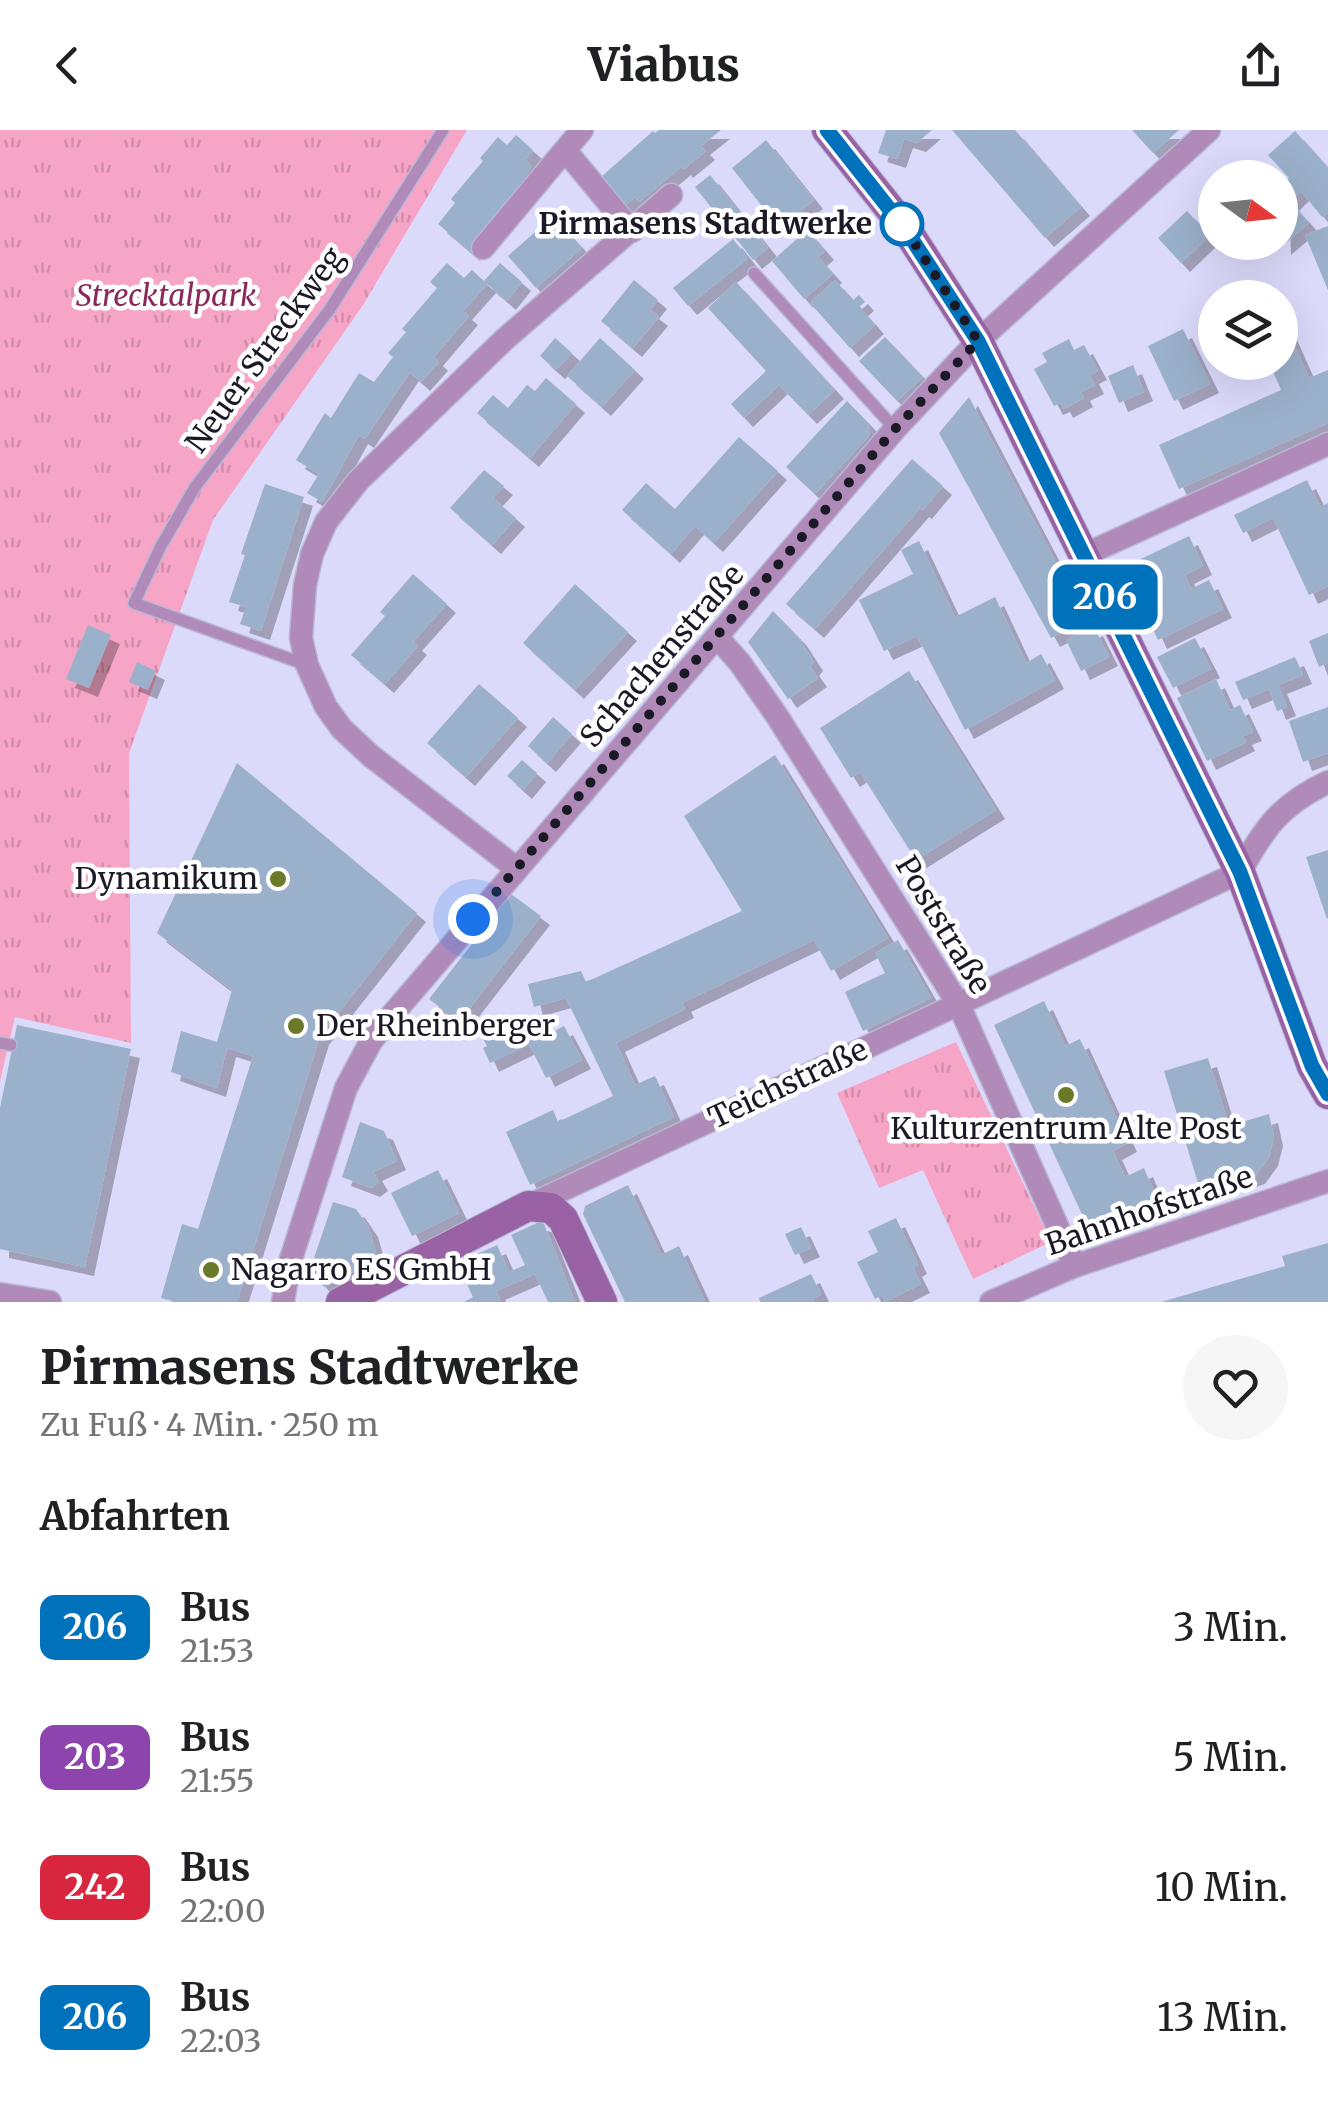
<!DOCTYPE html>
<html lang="de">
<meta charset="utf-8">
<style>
:root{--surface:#fff;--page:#f6f6f6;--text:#202124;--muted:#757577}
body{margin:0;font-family:Merriweather,serif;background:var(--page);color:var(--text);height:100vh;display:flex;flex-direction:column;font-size:38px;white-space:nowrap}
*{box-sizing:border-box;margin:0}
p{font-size:32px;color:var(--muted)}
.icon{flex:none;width:55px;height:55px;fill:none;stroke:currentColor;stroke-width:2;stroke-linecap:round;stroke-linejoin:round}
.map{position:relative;height:1172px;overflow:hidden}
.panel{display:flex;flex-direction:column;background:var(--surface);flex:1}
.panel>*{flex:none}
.badge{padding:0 20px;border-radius:15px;font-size:35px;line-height:65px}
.needle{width:65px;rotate:105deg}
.tools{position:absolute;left:1198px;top:30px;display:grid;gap:20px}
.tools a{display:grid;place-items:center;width:100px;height:100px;border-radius:50%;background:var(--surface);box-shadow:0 10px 40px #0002;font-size:50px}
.you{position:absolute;width:50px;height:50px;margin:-25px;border:8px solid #fff;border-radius:50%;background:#1a73e8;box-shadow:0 0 0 15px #1a73e833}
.map>.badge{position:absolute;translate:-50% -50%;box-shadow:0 0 0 5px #fff}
h2{padding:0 40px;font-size:38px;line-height:90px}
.round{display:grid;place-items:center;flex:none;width:105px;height:105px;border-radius:52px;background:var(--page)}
.summary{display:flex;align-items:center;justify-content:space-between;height:170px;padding:0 40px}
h1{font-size:48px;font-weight:800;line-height:75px}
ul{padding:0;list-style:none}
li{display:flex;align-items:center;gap:30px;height:130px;padding:0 40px}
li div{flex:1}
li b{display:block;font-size:38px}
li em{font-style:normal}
li .badge{min-width:110px;font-weight:700;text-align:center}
header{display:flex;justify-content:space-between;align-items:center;height:130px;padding:0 40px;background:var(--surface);font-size:45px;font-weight:800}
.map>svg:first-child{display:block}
.park{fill:url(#park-tufts)}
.building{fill:#9bb0ca;filter:url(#shadow)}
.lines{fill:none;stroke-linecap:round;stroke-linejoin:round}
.lane-casing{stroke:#b8b7d4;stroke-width:14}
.street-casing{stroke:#b8b7d4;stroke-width:25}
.secondary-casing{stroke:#b8b7d4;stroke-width:32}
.lane{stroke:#b08bb9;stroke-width:11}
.street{stroke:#b08bb9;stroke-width:22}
.secondary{stroke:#9862a4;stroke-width:30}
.line-casing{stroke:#fff;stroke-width:22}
.line{stroke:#0072bc;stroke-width:15}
.walk{stroke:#1a1925;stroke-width:10;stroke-dasharray:0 18}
.stop-dot{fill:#fff;stroke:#0072bc;stroke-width:5}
.poi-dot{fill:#6a7a29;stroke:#fff;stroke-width:4}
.labels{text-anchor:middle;stroke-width:9;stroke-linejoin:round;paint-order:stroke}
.stop-label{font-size:30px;font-weight:bold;fill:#1a1925;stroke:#fff;text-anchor:end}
.park-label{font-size:30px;font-style:italic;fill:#892859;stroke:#fff}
.street-label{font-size:30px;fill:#1a1925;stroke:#fff}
.poi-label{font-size:30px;fill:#1a1925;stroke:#fff;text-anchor:start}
</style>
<header><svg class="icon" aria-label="back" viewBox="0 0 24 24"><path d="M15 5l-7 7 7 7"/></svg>Viabus<svg class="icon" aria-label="share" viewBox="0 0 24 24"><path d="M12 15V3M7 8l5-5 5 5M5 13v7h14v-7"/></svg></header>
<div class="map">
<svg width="1328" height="1172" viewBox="0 0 1328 1172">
<defs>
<pattern id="park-tufts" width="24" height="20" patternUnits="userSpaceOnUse" patternTransform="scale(2.5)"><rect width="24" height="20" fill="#f6a5c6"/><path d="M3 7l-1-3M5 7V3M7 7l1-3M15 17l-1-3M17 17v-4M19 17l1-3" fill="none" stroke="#d28daa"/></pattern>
<filter id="shadow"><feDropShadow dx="9" dy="9" stdDeviation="0" flood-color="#0004"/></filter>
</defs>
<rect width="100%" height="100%" fill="#dbdafb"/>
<path class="park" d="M0,0H467L363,175L213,390L129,623L131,913L15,887L0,951Z
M956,912L1051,1112L973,1149L923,1040L879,1058L837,963Z"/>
<path class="building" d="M659,0H721L701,16L706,21L684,39L682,36L639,72L635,67L623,77L600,48L653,1L655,3Z
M886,0H932L917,13L904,9L897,29L878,23Z
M952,0H1015L1081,77L1045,108Z
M1132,0H1179L1153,23Z
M1295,1L1328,38V82L1322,87L1301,61L1290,72L1309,93L1282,116L1280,56L1289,48L1268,25Z
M516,5L533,20L525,30L532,36L471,122L438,94L455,73L451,69L483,31L480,28L498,7L507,15Z
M766,10L814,70L779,98L732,38Z
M710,45L768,118L753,130L695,57Z
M1187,81L1210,105L1181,133L1158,108Z
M553,86L582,118L536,158L508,126Z
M1328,96V160L1305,105Z
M807,100L825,121L818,127L833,144L804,169L772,131Z
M733,109L748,128L688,176L673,158Z
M447,133L464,148L472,140L484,151L500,133L522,152L507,171L487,154L463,181L469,186L434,227L439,232L421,252L410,242L365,309L359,305L322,372L307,363L319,344L296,330L325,283L331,288L359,243L374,252L393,227L388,223L406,202L402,199L437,158L430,152Z
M634,150L658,170L650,180L659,187L633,218L601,191Z
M835,150L853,170L859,165L865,172L859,177L875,195L850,218L810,173Z
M736,152L835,260L808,285L779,255L744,288L731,274L766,241L708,178Z
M1280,183L1309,248L1328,240V293L1179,359L1159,315L1281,260L1269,232H1280Z
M1183,199L1210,254L1174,271L1148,216Z
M885,207L923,247L897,271L859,231Z
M555,208L572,223L556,240L540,226Z
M600,208L635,240L602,277L567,246Z
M1069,209L1074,220L1084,215L1098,241L1090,245L1095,255L1081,262L1084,268L1064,279L1061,273L1054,276L1034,239L1047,232L1042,223Z
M1133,235L1144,262L1119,273L1108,246Z
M546,248L576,274L530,328L477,283L493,265L508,278L527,255L535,261Z
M969,267L1086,490L1051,508L939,303Z
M847,271L870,295V305L815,364L786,337Z
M739,307L778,341L714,413L695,396L671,424L622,380L646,353L675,379Z
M912,329L943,356L923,380L920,378L815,499L786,474Z
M484,340L504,356L493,368L516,388L492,415L450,378Z
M1307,350L1320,377L1328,373V456L1309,465L1273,388L1243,403L1234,385Z
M265,354L304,367L261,501L240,494L246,477L229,472L245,425L241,424Z
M1189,406L1203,436L1185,445L1191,459L1209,450L1223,479L1158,510L1124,437Z
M919,411L955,487L995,467L1026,533L1041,524L1055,550L965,600L917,506L884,521L859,470L913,444L901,420Z
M413,444L447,474L413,512L418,516L385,554L351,525L385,486L380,482Z
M575,454L628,502L575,560L523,513Z
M773,481L798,507L814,532L810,537L818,548L788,569L748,512Z
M88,495L111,505L89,558L66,549Z
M1094,497L1109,527L1081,541L1066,510Z
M1328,503V533L1319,537L1309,511Z
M1195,508L1211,539L1173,558L1157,527Z
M1295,527L1303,545L1278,555L1287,577L1277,581L1269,559L1243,570L1235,552Z
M137,532L156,541L148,560L129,552Z
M909,541L996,680L916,730L860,642L851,648L820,598Z
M1216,549L1230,580L1240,575L1253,602L1243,606L1246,612L1207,631L1177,568Z
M479,554L518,588L466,647L427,613Z
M1328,577V623L1303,632L1289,591Z
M553,587L572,604L547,633L528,616Z
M775,625L888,808L831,841L814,810L682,873L685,879L616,913L635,955L655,946L674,987L530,1055L506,1002L553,980L558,992L613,966L566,868L534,877L528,854L581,841L586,852L742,781L684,686Z
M522,630L537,643L523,660L507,646Z
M237,633L417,783L320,906L237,1172H176L161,1168L182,1094L198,1099L253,926L227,918L217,958L171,942L181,901L217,912L232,860L157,803Z
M1328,720V788L1327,789L1306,727Z
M511,764L541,786L459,892L429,869Z
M898,810L931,868L863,901L845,862L885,843L875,823Z
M1044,871L1065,916L1080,909L1128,1013L1113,1021L1125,1047L1144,1038L1158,1071L1087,1095L994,895Z
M527,892L536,911L564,896L582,930L546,948L529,914L490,933L483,918L487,916L481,905L503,893L507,901Z
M17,895L131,919L85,1137L0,1119V978Z
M1208,928L1229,996L1269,984L1274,1007L1269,1027L1256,1045L1201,1063L1164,941Z
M360,992L384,1001L397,1031L373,1042L379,1052L371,1058L342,1047Z
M438,1040L459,1083L412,1106L391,1063Z
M628,1055L661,1125L679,1116L705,1172H625L583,1084L585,1076Z
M333,1072L356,1079L369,1098L378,1130L324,1157L310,1140Z
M896,1088L918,1135L913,1138L921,1154L885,1172L882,1165L875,1169L857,1132L878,1122L868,1101Z
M539,1092L544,1094L575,1172H548L535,1144L496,1161L501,1172H464L473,1167L457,1133L497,1115L509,1142L525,1135L511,1105Z
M801,1097L811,1118L795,1125L785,1104Z
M1328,1113V1172H1161L1285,1136L1282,1126Z
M811,1144L821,1165L813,1169L814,1172H760L759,1168Z"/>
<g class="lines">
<defs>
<path id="lane" d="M754,143L895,299
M307,535L134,473L161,416L195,357L330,179L443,0
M0,913L11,915"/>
<path id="street" d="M582,0L565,20L632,101
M483,118L565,20
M1084,425L1328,314
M718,508L740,533L777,586L959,875L1075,1136
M516,738L371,626L342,599L326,577L307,535L301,508L305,455L312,424L326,392L358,351L505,209L671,65
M528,1076L1240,742C1264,698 1281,674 1328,652
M0,1164L50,1172
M283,1172L289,1135L346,958L370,913L386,892L895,299L978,211L1209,0
M991,1172L1075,1136L1328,1051"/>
<path id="secondary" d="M827,0L906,99L978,211L1240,742L1312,936L1328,964
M341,1172L528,1076L551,1078L563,1089L602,1172"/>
</defs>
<use href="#lane" class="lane-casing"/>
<use href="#street" class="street-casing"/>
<use href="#secondary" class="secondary-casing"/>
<use href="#lane" class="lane"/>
<use href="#street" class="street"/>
<use href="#secondary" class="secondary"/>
</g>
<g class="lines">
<defs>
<path id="line" d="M827,0L906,100L978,211L1240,742L1312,936L1328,964"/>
</defs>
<use href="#line" class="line-casing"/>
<use href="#line" class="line"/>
<path class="walk" d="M473,789L895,299L978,211L902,94"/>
</g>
<circle class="stop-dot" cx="902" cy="94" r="20"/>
<g class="poi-dot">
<circle cx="278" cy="749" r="10"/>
<circle cx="296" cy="896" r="10"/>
<circle cx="1066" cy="965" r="10"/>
<circle cx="211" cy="1140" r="10"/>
</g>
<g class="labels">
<g class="stop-label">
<text x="872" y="104">Pirmasens Stadtwerke</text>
</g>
<g class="park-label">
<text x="166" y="176">Strecktalpark</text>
</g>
<g class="street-label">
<text transform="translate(265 220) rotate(-54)" y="10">Neuer Streckweg</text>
<text transform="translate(662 526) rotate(-49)" y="10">Schachenstraße</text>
<text transform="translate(943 795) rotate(59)" y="10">Poststraße</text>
<text transform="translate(788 954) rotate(-25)" y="10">Teichstraße</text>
<text transform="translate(1149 1081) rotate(-19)" y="10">Bahnhofstraße</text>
</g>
<g class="poi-label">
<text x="258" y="759" text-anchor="end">Dynamikum</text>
<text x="316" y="906">Der Rheinberger</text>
<text x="1066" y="1009" text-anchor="middle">Kulturzentrum Alte Post</text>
<text x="231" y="1150">Nagarro ES GmbH</text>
</g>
</g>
</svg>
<div class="tools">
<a><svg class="needle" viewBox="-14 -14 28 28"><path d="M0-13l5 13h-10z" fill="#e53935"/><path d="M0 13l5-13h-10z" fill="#757577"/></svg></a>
<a><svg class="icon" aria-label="layers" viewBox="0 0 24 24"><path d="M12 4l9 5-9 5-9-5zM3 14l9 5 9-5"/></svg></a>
</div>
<div class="you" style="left:473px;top:789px"></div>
<b class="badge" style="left:1105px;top:467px;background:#0072bc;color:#fff">206</b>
</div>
<section class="panel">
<div class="summary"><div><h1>Pirmasens Stadtwerke</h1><p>Zu Fuß · 4 Min. · 250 m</p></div><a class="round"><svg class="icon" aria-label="heart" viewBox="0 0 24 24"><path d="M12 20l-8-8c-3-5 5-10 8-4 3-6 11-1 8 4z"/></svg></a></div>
<h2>Abfahrten</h2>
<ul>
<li><span class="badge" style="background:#0072bc;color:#fff">206</span><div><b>Bus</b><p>21:53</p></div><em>3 Min.</em></li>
<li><span class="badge" style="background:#8e44ad;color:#fff">203</span><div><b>Bus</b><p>21:55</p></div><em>5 Min.</em></li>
<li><span class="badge" style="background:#d7263d;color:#fff">242</span><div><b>Bus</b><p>22:00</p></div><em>10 Min.</em></li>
<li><span class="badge" style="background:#0072bc;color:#fff">206</span><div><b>Bus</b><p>22:03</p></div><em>13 Min.</em></li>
</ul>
</section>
